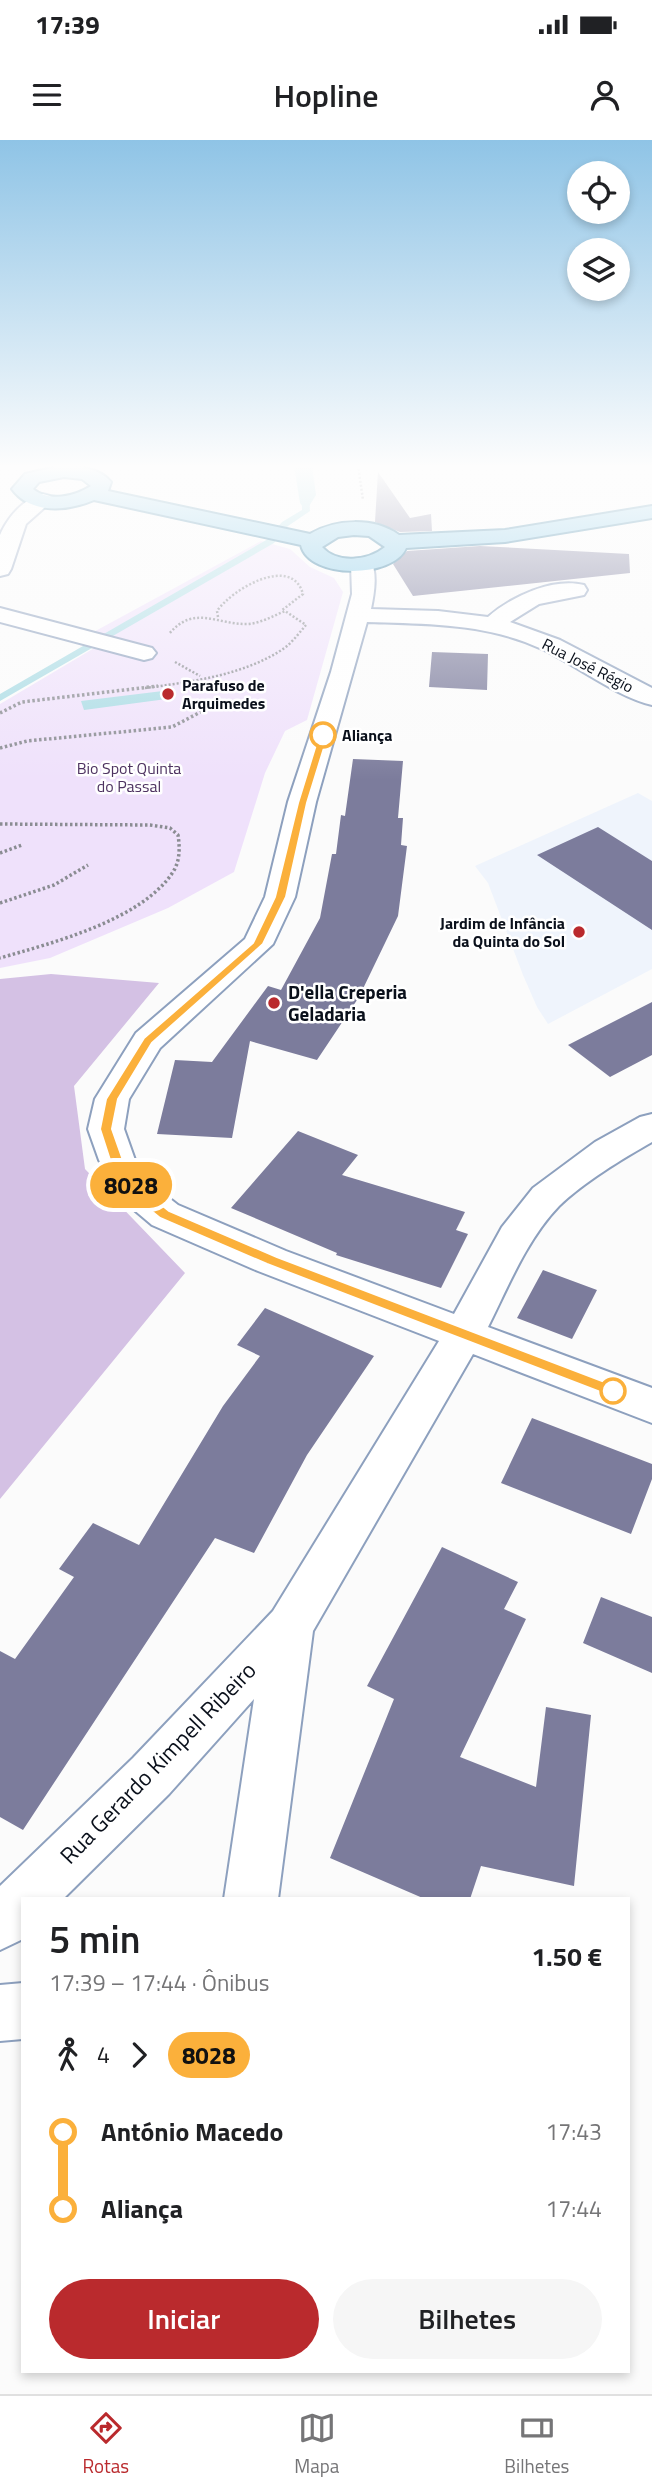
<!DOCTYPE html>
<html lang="pt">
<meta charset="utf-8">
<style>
:root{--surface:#fff;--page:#f6f6f6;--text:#202124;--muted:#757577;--line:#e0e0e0;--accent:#ba2a2d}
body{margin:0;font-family:"Titillium Web",sans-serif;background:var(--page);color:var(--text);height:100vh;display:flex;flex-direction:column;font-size:26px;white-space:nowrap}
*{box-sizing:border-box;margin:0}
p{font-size:23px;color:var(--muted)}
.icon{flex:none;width:38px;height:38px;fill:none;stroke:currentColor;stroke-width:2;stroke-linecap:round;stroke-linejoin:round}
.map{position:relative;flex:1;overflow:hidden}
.details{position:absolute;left:21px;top:1757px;width:609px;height:476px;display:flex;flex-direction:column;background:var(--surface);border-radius:0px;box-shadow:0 4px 10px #0003}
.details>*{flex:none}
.badge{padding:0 14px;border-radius:23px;font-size:24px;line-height:46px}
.buttons{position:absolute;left:567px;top:21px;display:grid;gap:14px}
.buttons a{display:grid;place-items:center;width:63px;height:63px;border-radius:50%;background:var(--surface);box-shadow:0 4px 10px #0003;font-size:35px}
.map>.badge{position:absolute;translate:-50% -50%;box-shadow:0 0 0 4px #fff}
.legs{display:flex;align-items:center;gap:10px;height:77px;padding:0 28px;font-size:23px}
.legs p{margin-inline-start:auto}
.summary{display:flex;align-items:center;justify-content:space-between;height:119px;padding:0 28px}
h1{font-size:38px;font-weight:600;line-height:52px}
.primary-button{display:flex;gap:14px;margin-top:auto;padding:14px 28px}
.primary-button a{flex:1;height:80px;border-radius:42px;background:var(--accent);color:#fff;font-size:28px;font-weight:600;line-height:80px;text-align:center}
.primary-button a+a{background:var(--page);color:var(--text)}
ul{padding:0 28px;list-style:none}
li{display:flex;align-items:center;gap:24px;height:77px;font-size:26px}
li i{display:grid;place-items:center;width:10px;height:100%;margin:0 9px;background:currentColor}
li i::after{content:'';width:18px;height:18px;margin:-9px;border:5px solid;border-radius:50%;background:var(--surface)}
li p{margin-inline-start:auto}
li:first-child i{background:linear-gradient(#0000 50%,currentColor 0)}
li:last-child i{background:linear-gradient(currentColor 50%,#0000 0)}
.status{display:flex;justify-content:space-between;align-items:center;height:49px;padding:0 35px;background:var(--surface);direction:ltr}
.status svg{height:19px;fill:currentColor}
header{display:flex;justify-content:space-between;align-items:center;height:91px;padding:0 28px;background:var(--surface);font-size:32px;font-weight:600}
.tabs{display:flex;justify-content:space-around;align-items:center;height:98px;border-top:2px solid var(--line);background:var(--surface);font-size:19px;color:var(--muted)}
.tabs a{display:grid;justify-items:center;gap:4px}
.tabs .on{color:var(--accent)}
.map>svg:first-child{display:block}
.built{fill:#eff4fc}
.green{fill:#efe1fb}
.forest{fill:#d4c1e4}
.water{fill:#a9dbe4}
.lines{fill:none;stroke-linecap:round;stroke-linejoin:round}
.stream{fill:#a9dbe4;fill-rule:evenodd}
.building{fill:#7c7c9c}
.minor-casing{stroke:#8da0be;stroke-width:4}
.major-casing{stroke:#1a6c95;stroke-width:4}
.path-far1{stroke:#8a8c92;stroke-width:2.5;stroke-dasharray:2 2;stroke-linecap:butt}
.path{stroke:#8a8c92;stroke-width:3.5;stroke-dasharray:2.5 2.5;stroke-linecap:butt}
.minor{fill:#fff;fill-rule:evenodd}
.major{fill:#7bc5e6;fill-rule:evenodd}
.line-1{fill:#fbb03b;stroke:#fff;stroke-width:2}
.poi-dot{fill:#ba2a2d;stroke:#fff;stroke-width:2.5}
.stop-1-dot{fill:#fff;stroke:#fbb03b;stroke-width:3.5}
.labels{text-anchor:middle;stroke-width:5;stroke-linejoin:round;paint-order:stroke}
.far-street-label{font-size:16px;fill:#0a101b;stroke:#fff}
.far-poi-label{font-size:16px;font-weight:bold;fill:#0a101b;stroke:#fff;text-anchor:start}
.far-stop-label{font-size:16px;font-weight:bold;fill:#0a101b;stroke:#fff;text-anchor:start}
.far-park-label{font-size:16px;fill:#4e3361;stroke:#fff}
.poi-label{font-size:19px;font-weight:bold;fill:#0a101b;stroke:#fff;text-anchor:start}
.near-street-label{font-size:23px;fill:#0a101b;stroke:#fff}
</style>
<div class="status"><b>17:39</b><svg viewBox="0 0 49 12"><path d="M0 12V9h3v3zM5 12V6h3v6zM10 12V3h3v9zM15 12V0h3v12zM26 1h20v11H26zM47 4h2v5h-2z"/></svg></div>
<header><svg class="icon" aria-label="menu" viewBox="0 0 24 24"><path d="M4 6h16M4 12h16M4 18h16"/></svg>Hopline<svg class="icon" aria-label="person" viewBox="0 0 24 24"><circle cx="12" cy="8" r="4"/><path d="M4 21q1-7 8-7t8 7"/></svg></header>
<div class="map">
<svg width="652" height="2254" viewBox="0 0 652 2254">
<rect width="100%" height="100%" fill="#fbfbfb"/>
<path class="built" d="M638,653L652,661V829L548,884L537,867L523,835L488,743L475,726Z"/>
<path class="green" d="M261,401L290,409L310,427L334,438L343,452L307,580L285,591L265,633L234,732L168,768L50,818L0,828V564L96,507L77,501Z"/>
<path class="forest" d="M51,834L159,843L74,946L85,1029L185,1133L0,1359V839Z"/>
<path class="water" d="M294,325H312L316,355L306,371L300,363Z
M171,550L174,558L84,570L81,561Z"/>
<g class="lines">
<path class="stream" d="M301,325H307L310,371L288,386L274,403L0,561V554L268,399L282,382L302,370Z"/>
</g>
<path class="building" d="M378,332L410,378L431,374L432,391L400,392L375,382Z
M480,406L629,414L630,433L413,456L393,424L407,411Z
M432,512L488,514L487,550L429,547Z
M353,619L403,621L398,678H403L401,705L407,706L398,776L359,857L317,920L250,901L232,998L157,994L175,920L212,922L268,846L281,850L320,778L332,714H336L341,675L345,676Z
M598,687L652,721V790L537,715Z
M652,862V915L610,937L568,905Z
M298,991L358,1015L342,1035L465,1072L456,1090L468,1094L441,1148L336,1115L337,1113L231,1068Z
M543,1130L597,1150L572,1199L517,1178Z
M265,1168L374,1216L307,1315L254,1413L215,1398L23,1690L0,1677V1511L15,1519L74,1437L59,1429L93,1383L139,1405L223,1266L260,1216L237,1205Z
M532,1278L652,1324V1339L631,1394L501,1343Z
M442,1407L518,1442L504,1469L526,1479L460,1617L536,1647L546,1567L591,1575L574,1746L481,1726L470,1759H425L330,1718L394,1559L367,1546Z
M601,1457L652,1477V1533L583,1503Z"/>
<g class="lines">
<defs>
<path id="minor" d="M43,354L50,356L53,360L26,384L11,429L8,434L0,436V395C8,377 23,359 43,354Z
M362,418L370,419C378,433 374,454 371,469L438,471L488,477C511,457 552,437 584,445L587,450L584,455L539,464L510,482L560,500L652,548V565C617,557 576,525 542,509C486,483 427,484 367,482L316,662L295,757L273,804L160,908L129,959L124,989L135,1020L146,1040L178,1065L286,1111L454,1174L502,1087L533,1048L595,1002L640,977L652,974V1002C622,1019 584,1042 559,1066C527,1099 508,1147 488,1187L652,1248V1283L473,1214L313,1491L278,1759H224L254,1559L169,1654L63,1759H23V1799L0,1810V1746L133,1618L273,1471L439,1201L258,1131L152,1085L120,1058L99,1020L88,989L95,959L136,893L245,799L265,757L288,662L331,532L352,454L351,424L354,419Z
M0,468L152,508L156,513L152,518L144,520L0,482Z
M23,1843V1899L0,1901V1845Z"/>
<path id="major" d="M64,325C81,327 99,328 111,342L108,351L310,394C335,379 374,377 399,395L505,390L652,366V378L505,402L406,408C394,438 309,440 301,405L94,360C68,371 31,375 12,349L25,334ZM64,337L82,339L91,346C74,357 49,362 33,349L39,342ZM354,395L369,396L385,407C368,421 337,424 322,407L338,397Z"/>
</defs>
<use href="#minor" class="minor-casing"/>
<use href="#major" class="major-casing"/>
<path class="path-far1" d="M358,325L363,360
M218,477L217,471C232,449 292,414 303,454L281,471
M175,522L200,536
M145,548C191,542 244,535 283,509C292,503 299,493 306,485L285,471C273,476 261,483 248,484C217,485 194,464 169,494"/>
<path class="path" d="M0,573L22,562L158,546
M0,608L27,601L172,587L212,566
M0,684L150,685L170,688L178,695C180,708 180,721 173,732C142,780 52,803 0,818
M0,713L22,705
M0,763L54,745L88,725"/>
<use href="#minor" class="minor"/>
<use href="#major" class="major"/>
</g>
<linearGradient id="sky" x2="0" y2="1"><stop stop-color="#8fc4e6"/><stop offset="0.51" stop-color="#fdfdfd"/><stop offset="1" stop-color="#fdfdfd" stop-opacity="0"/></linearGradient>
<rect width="652" height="640" fill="url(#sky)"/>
<path class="line-1" d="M323,592L328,595L307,663L286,757L263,804L152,903L118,959L112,989L123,1020L137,1045L169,1071L277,1117L618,1247L620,1251L618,1255H608L267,1124L160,1078L128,1052L110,1020L100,989L106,959L144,898L253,803L275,757L298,663L319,595Z"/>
<g class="poi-dot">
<circle cx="168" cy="554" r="7"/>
<circle cx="579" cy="792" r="7"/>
<circle cx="274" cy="863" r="7"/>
</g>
<g class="stop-1-dot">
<circle cx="323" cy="595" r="12"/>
<circle cx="613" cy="1251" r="12"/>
</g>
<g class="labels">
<g class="far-street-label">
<text transform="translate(588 525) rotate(27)" y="6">Rua José Régio</text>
</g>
<g class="far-poi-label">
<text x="182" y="551">Parafuso de<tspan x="182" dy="18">Arquimedes</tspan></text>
<text x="565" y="789" text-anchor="end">Jardim de Infância<tspan x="565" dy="18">da Quinta do Sol</tspan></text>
</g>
<g class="far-stop-label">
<text x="342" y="601">Aliança</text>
</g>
<g class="far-park-label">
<text x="129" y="634">Bio Spot Quinta<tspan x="129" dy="18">do Passal</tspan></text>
</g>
<g class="poi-label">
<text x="288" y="859">D'ella Creperia<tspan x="288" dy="22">Geladaria</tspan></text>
</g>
<g class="near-street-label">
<text transform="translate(158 1623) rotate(-46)" y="8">Rua Gerardo Kimpell Ribeiro</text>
</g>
</g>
</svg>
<div class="buttons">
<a><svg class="icon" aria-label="locate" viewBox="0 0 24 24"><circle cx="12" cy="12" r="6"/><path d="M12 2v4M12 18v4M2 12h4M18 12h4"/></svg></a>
<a><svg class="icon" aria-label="layers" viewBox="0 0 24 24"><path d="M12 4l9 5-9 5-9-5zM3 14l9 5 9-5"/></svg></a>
</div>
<b class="badge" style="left:131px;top:1045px;background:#fbb03b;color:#111">8028</b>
<section class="details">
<div class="summary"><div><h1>5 min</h1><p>17:39 – 17:44 · Ônibus</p></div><b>1.50 €</b></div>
<div class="legs"><svg class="icon" aria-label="walk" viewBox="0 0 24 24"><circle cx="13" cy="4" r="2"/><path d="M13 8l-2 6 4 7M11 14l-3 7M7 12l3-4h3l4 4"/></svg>4<svg class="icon" aria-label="forward" viewBox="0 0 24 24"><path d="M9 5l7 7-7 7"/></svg><b class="badge" style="background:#fbb03b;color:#111">8028</b></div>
<ul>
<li><i style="color:#fbb03b"></i><b>António Macedo</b><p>17:43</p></li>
<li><i style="color:#fbb03b"></i><b>Aliança</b><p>17:44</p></li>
</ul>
<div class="primary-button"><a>Iniciar</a><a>Bilhetes</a></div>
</section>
</div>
<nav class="tabs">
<a class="on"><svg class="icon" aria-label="directions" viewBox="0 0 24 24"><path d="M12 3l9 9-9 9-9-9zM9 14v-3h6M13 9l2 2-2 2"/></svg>Rotas</a>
<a><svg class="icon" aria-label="map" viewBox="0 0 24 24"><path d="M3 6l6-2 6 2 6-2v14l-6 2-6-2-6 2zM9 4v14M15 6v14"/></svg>Mapa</a>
<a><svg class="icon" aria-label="tickets" viewBox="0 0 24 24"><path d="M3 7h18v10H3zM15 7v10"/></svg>Bilhetes</a>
</nav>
